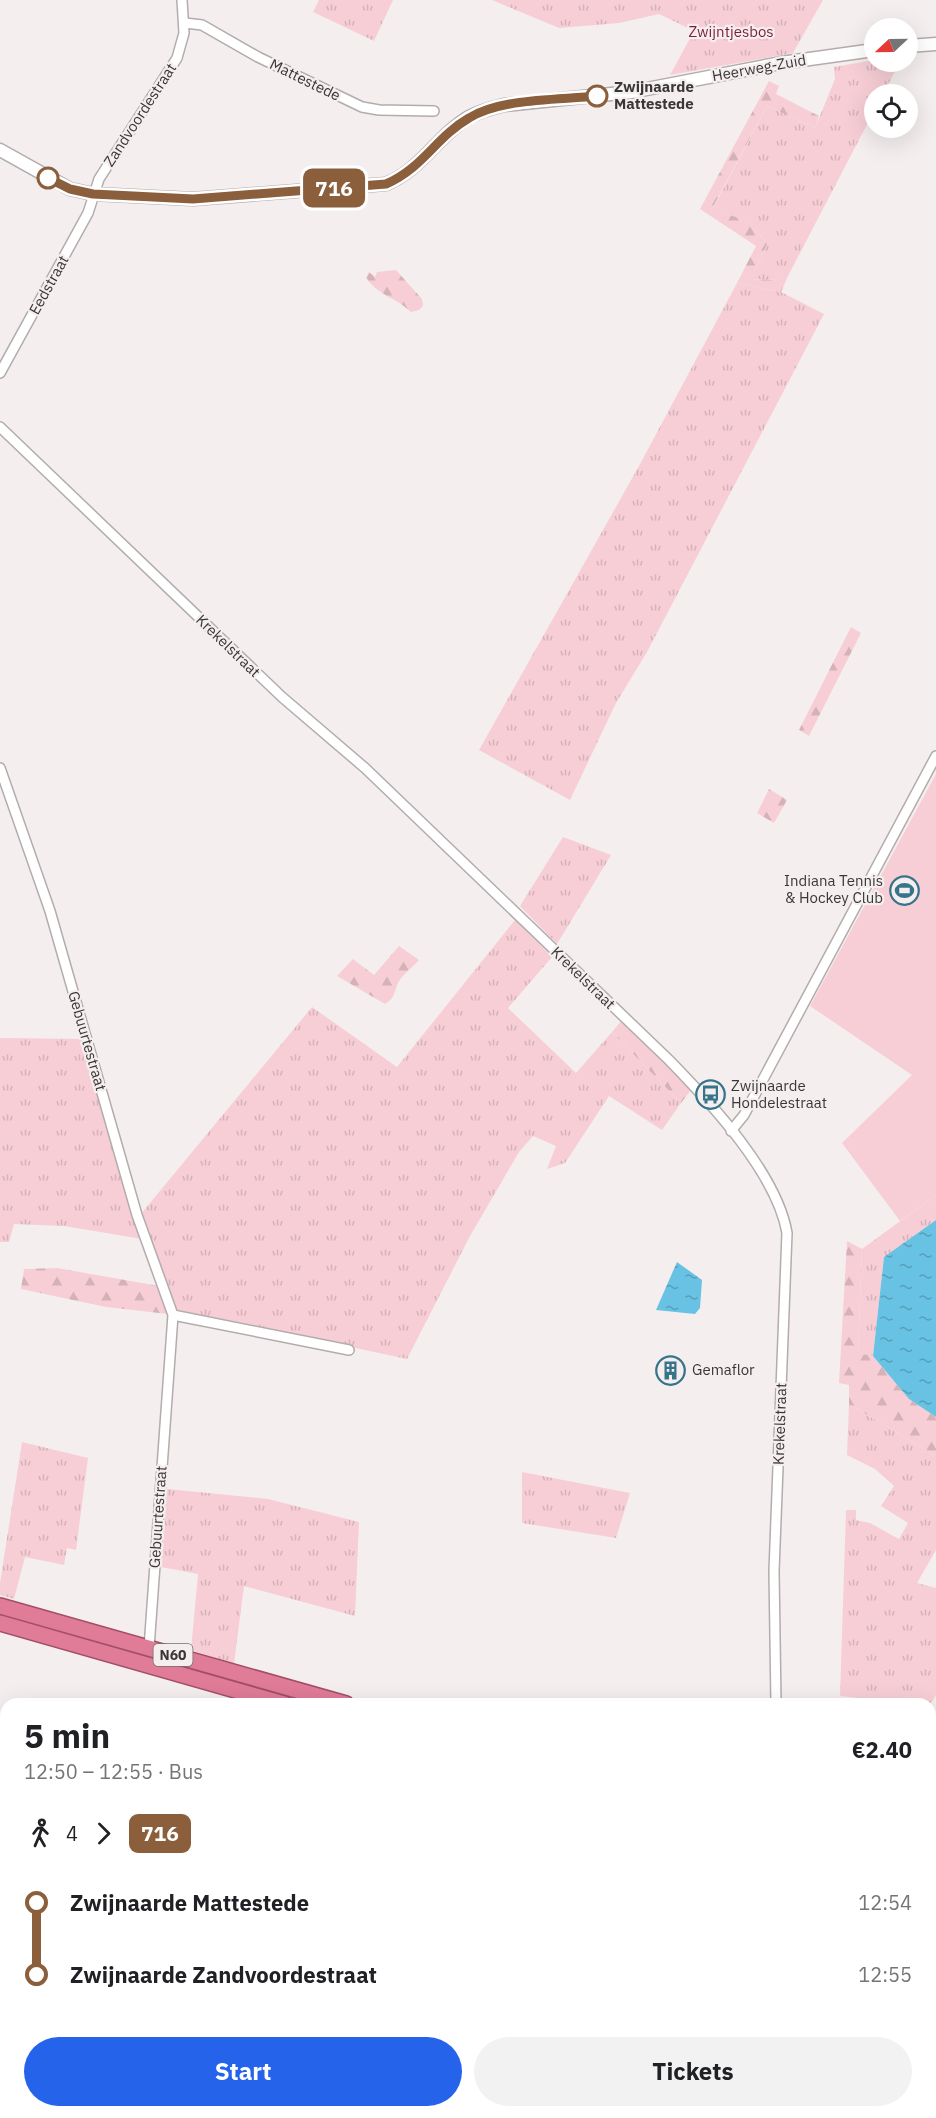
<!DOCTYPE html>
<meta charset="utf-8">
<style>
:root{--surface:#fff;--page:#f2f2f2;--text:#202124;--muted:#757577;--accent:#2563eb}
body{margin:0;font-family:"IBM Plex Sans",sans-serif;background:var(--page);color:var(--text);height:100vh;display:flex;flex-direction:column;font-size:22px;white-space:nowrap}
*{box-sizing:border-box;margin:0}
p{font-size:20px;color:var(--muted)}
.icon{flex:none;width:33px;height:33px;fill:none;stroke:currentColor;stroke-width:2;stroke-linecap:round;stroke-linejoin:round}
.map{position:relative;flex:1;overflow:hidden}
.side{position:absolute;left:0px;top:1698px;width:936px;height:420px;display:flex;flex-direction:column;background:var(--surface);border-radius:18px 18px 0 0;box-shadow:0 6px 24px #0002}
.side>*{flex:none}
.badge{padding:0 12px;border-radius:9px;font-size:21px;line-height:39px}
.needle{width:39px;rotate:248deg}
.tools{position:absolute;left:864px;top:18px;display:grid;gap:12px}
.tools a{display:grid;place-items:center;width:54px;height:54px;border-radius:50%;background:var(--surface);box-shadow:0 6px 24px #0002;font-size:30px}
.map>.badge{position:absolute;translate:-50% -50%;box-shadow:0 0 0 3px #fff}
.legs{display:flex;align-items:center;gap:9px;height:66px;padding:0 24px;font-size:20px}
.legs p{margin-inline-start:auto}
.head{display:flex;align-items:center;justify-content:space-between;height:102px;padding:0 24px}
h1{font-size:33px;font-weight:700;line-height:45px}
.button{display:flex;gap:12px;margin-top:auto;padding:12px 24px}
.button a{flex:1;height:69px;border-radius:36px;background:var(--accent);color:#fff;font-size:24px;font-weight:700;line-height:69px;text-align:center}
.button a+a{background:var(--page);color:var(--text)}
ul{padding:0 24px;list-style:none}
li{display:flex;align-items:center;gap:21px;height:72px;font-size:22px}
li i{display:grid;place-items:center;width:9px;height:100%;margin:0 8px;background:currentColor}
li i::after{content:'';width:15px;height:15px;margin:-8px;border:4px solid;border-radius:50%;background:var(--surface)}
li p{margin-inline-start:auto}
li:first-child i{background:linear-gradient(#0000 50%,currentColor 0)}
li:last-child i{background:linear-gradient(currentColor 50%,#0000 0)}
.map>svg:first-child{display:block}
.grass{fill:url(#grass-tufts)}
.forest{fill:url(#forest-firs)}
.pitch{fill:#f7ced6}
.water{fill:url(#water-ripples)}
.lines{fill:none;stroke-linecap:round;stroke-linejoin:round}
.stream{stroke:#67c2e3;stroke-width:2}
.minor-casing{stroke:#b3acad;stroke-width:12}
.tertiary-casing{stroke:#b3acad;stroke-width:15}
.trunk-casing{stroke:#a14e66;stroke-width:18}
.minor{stroke:#fff;stroke-width:9}
.tertiary{stroke:#fff;stroke-width:12}
.trunk{stroke:#e07b98;stroke-width:15}
.line-1-casing{stroke:#fff;stroke-width:14}
.line-1{stroke:#8b5e3c;stroke-width:9}
.stop-1-dot{fill:#fff;stroke:#8b5e3c;stroke-width:3}
.labels{text-anchor:middle;stroke-width:4.5;stroke-linejoin:round;paint-order:stroke}
.shield{fill:#f5eeef;stroke:#726e6f;stroke-width:1.5}
.shield-label{font-size:14px;font-weight:bold;fill:#3a3738}
.park-label{font-size:15px;fill:#7b1d3d;stroke:#f5eeef}
.street-label{font-size:15px;fill:#3a3738;stroke:#f5eeef}
.stop-label{font-size:15px;font-weight:bold;fill:#3a3738;stroke:#f5eeef;text-anchor:start}
.poi-label{font-size:15px;fill:#3a3738;stroke:#f5eeef;text-anchor:start}
</style>
<div class="map">
<svg width="936" height="2118" viewBox="0 0 936 2118">
<defs>
<pattern id="grass-tufts" width="24" height="20" patternUnits="userSpaceOnUse" patternTransform="scale(1.5)"><rect width="24" height="20" fill="#f7ced6"/><path d="M3 7l-1-3M5 7V3M7 7l1-3M15 17l-1-3M17 17v-4M19 17l1-3" fill="none" stroke="#d4b2b8"/></pattern>
<pattern id="forest-firs" width="22" height="20" patternUnits="userSpaceOnUse" patternTransform="scale(1.5)"><rect width="22" height="20" fill="#f7ced6"/><path d="M5 1l3.5 6h-7zM16 11l3.5 6h-7z" fill="#d4b2b8"/></pattern>
<pattern id="water-ripples" width="26" height="14" patternUnits="userSpaceOnUse" patternTransform="scale(1.5)"><rect width="26" height="14" fill="#67c2e3"/><path d="M2 4q2-2 4 0t4 0M15 11q2-2 4 0t4 0" fill="none" stroke="#569eb9"/></pattern>
</defs>
<rect width="100%" height="100%" fill="#f5eeef"/>
<path class="grass" d="M319,0H393L374,41L313,12Z
M492,0H823L793,53L670,75L694,31L659,14L619,23L559,28Z
M874,60L900,62L883,94H874V111L788,276L784,275L777,280L751,279L767,244C753,222 736,217 713,208L767,106L815,128L835,79L834,67Z
M737,283L781,292L824,314L647,652L616,703L570,800L479,750L639,466Z
M563,837L611,855L557,944L520,906Z
M515,920L552,957L508,1008L576,1073L612,1032L681,1103L662,1130L609,1096L565,1163L547,1169L556,1146L533,1136L519,1152L470,1236L407,1359L174,1309L140,1215L312,1007L397,1067Z
M0,1038L83,1039L142,1239L64,1226L14,1224L9,1242H0Z
M936,1195V1220L884,1257L873,1356L858,1353L862,1249Z
M849,1404L936,1456V1550L917,1583L936,1588V1695L930,1705L856,1704L858,1698L840,1696L846,1510H856V1520L870,1523L899,1539L908,1523L881,1506L894,1486L875,1469L847,1455Z
M22,1442L88,1458L76,1550L67,1548L64,1565L25,1557L14,1599L0,1595V1583Z
M522,1472L630,1493L616,1538L522,1523Z
M167,1489L268,1499L359,1522L355,1616L244,1586L234,1664L191,1650L198,1574L161,1567Z
M936,1726V1795L930,1790V1735Z"/>
<path class="forest" d="M769,81L779,86L776,94L819,116L815,128L767,106L713,207C737,219 751,219 767,244L751,279L777,280L784,274L788,276L781,292L737,283L756,246L700,209Z
M396,270L422,299L423,306L419,310L411,312C397,298 375,294 366,277L369,272L375,277L377,272Z
M851,627L861,633L809,736L799,730Z
M769,789L787,800L774,823L757,813Z
M399,946L419,960C413,967 402,975 398,983C394,992 395,998 385,1004L337,976L353,959L374,975Z
M622,1020L691,1090L681,1103L612,1032Z
M847,1241L862,1249L858,1353L873,1356L909,1399L936,1417V1456L849,1404V1385L839,1383Z
M57,1268L159,1286L168,1314L106,1307L21,1289L24,1269Z
M936,1974V2042H932L930,2048V1975Z
M930,2067L936,2068V2118H838L863,2116V2112H930Z
M260,2112H338L339,2118H259Z"/>
<path class="pitch" d="M936,774V1195L900,1221L842,1143L912,1075L810,1006Z"/>
<path class="water" d="M936,1220V1417L909,1399L873,1356L884,1257Z
M677,1262L702,1280L700,1308L695,1314L656,1310Z
M0,1959L6,1962V1997L0,2007Z"/>
<g class="lines">
<path class="stream" d="M0,1949L6,1953"/>
<defs>
<path id="minor" d="M185,23L202,25L258,57L362,107L379,110L434,111
M0,373L88,213L99,179L177,58L184,33L182,0
M0,427L282,697L365,768L669,1060C711,1103 777,1174 787,1233L774,1571L776,1704
M0,768L50,911L137,1215L173,1315L149,1648
M731,1131L744,1115L936,756
M173,1315L349,1350
M77,2112L83,2116L92,2112
M665,2112L666,2118
M488,2118L489,2112
M684,2118L685,2112"/>
<path id="tertiary" d="M908,46L936,44
M0,150L70,189L93,194L193,199L386,184C422,169 437,136 469,117C480,111 492,108 504,105L631,92L781,63L874,50
M769,2112V2118"/>
<path id="trunk" d="M0,1606L346,1704
M0,1623L284,1704
M930,1869L936,1871
M930,1888L936,1889"/>
</defs>
<use href="#minor" class="minor-casing"/>
<use href="#tertiary" class="tertiary-casing"/>
<use href="#trunk" class="trunk-casing"/>
<use href="#minor" class="minor"/>
<use href="#tertiary" class="tertiary"/>
<use href="#trunk" class="trunk"/>
</g>
<g class="lines">
<defs>
<path id="line-1" d="M48,178L70,189L93,194L193,199L386,184C423,168 436,137 469,118C501,98 559,100 597,96"/>
</defs>
<use href="#line-1" class="line-1-casing"/>
<use href="#line-1" class="line-1"/>
</g>
<defs>
<symbol id="stadium-ring" viewBox="-11 -11 22 22"><circle r="9.5" fill="#f5eeef" stroke="#36748a" stroke-width="1.5"/><path d="M0-5a6.5 5 0 1 0 0 10a6.5 5 0 1 0 0-10ZM-3.5-1.8h7v3.6h-7Z" fill="#36748a"/></symbol>
<symbol id="bus-ring" viewBox="-11 -11 22 22"><circle r="9.5" fill="#f5eeef" stroke="#36748a" stroke-width="1.5"/><path d="M-5-6H5V4H4V6H2V4H-2V6H-4V4H-5ZM-3.5-4V0h7V-4ZM-3.5 1.2v1.5H-2V1.2ZM2 1.2v1.5H3.5V1.2Z" fill="#36748a"/></symbol>
<symbol id="building-ring" viewBox="-11 -11 22 22"><circle r="9.5" fill="#f5eeef" stroke="#36748a" stroke-width="1.5"/><path d="M-4-6H4V6H1V3H-1V6H-4ZM-2.5-4.3h1.7v1.8h-1.7ZM.8-4.3h1.7v1.8H.8ZM-2.5-1h1.7V.8h-1.7ZM.8-1h1.7V.8H.8Z" fill="#36748a"/></symbol>
</defs>
<g fill-rule="evenodd">
<use href="#stadium-ring" x="888" y="874" width="33" height="33"/>
<use href="#bus-ring" x="694" y="1078" width="33" height="33"/>
<use href="#building-ring" x="654" y="1354" width="33" height="33"/>
</g>
<g class="stop-1-dot">
<circle cx="597" cy="96" r="10"/>
<circle cx="48" cy="178" r="10"/>
</g>
<g class="labels">
<rect class="shield" x="153.5" y="1644" width="39" height="22" rx="4.5"/>
<g class="shield-label">
<text x="173" y="1660">N60</text>
</g>
<g class="park-label">
<text x="731" y="37">Zwijntjesbos</text>
</g>
<g class="street-label">
<text transform="translate(759 68) rotate(-10)" y="5">Heerweg-Zuid</text>
<text transform="translate(305 80) rotate(26)" y="5">Mattestede</text>
<text transform="translate(140 115) rotate(-57)" y="5">Zandvoordestraat</text>
<text transform="translate(49 285) rotate(-61)" y="5">Eedstraat</text>
<text transform="translate(228 646) rotate(44)" y="5">Krekelstraat</text>
<text transform="translate(583 978) rotate(44)" y="5">Krekelstraat</text>
<text transform="translate(87 1041) rotate(74)" y="5">Gebuurtestraat</text>
<text transform="translate(780 1424) rotate(-88)" y="5">Krekelstraat</text>
<text transform="translate(158 1517) rotate(-86)" y="5">Gebuurtestraat</text>
</g>
<g class="stop-label">
<text x="614" y="92">Zwijnaarde<tspan x="614" dy="17">Mattestede</tspan></text>
</g>
<g class="poi-label">
<text x="883" y="886" text-anchor="end">Indiana Tennis<tspan x="883" dy="17">&amp; Hockey Club</tspan></text>
<text x="731" y="1091">Zwijnaarde<tspan x="731" dy="17">Hondelestraat</tspan></text>
<text x="692" y="1375">Gemaflor</text>
</g>
</g>
</svg>
<div class="tools">
<a><svg class="needle" viewBox="-14 -14 28 28"><path d="M0-13l5 13h-10z" fill="#e53935"/><path d="M0 13l5-13h-10z" fill="#757577"/></svg></a>
<a><svg class="icon" aria-label="locate" viewBox="0 0 24 24"><circle cx="12" cy="12" r="6"/><path d="M12 2v4M12 18v4M2 12h4M18 12h4"/></svg></a>
</div>
<b class="badge" style="left:334px;top:188px;background:#8b5e3c;color:#fff">716</b>
<section class="side">
<div class="head"><div><h1>5 min</h1><p>12:50 – 12:55 · Bus</p></div><b>€2.40</b></div>
<div class="legs"><svg class="icon" aria-label="walk" viewBox="0 0 24 24"><circle cx="13" cy="4" r="2"/><path d="M13 8l-2 6 4 7M11 14l-3 7M7 12l3-4h3l4 4"/></svg>4<svg class="icon" aria-label="forward" viewBox="0 0 24 24"><path d="M9 5l7 7-7 7"/></svg><b class="badge" style="background:#8b5e3c;color:#fff">716</b></div>
<ul>
<li><i style="color:#8b5e3c"></i><b>Zwijnaarde Mattestede</b><p>12:54</p></li>
<li><i style="color:#8b5e3c"></i><b>Zwijnaarde Zandvoordestraat</b><p>12:55</p></li>
</ul>
<div class="button"><a>Start</a><a>Tickets</a></div>
</section>
</div>
